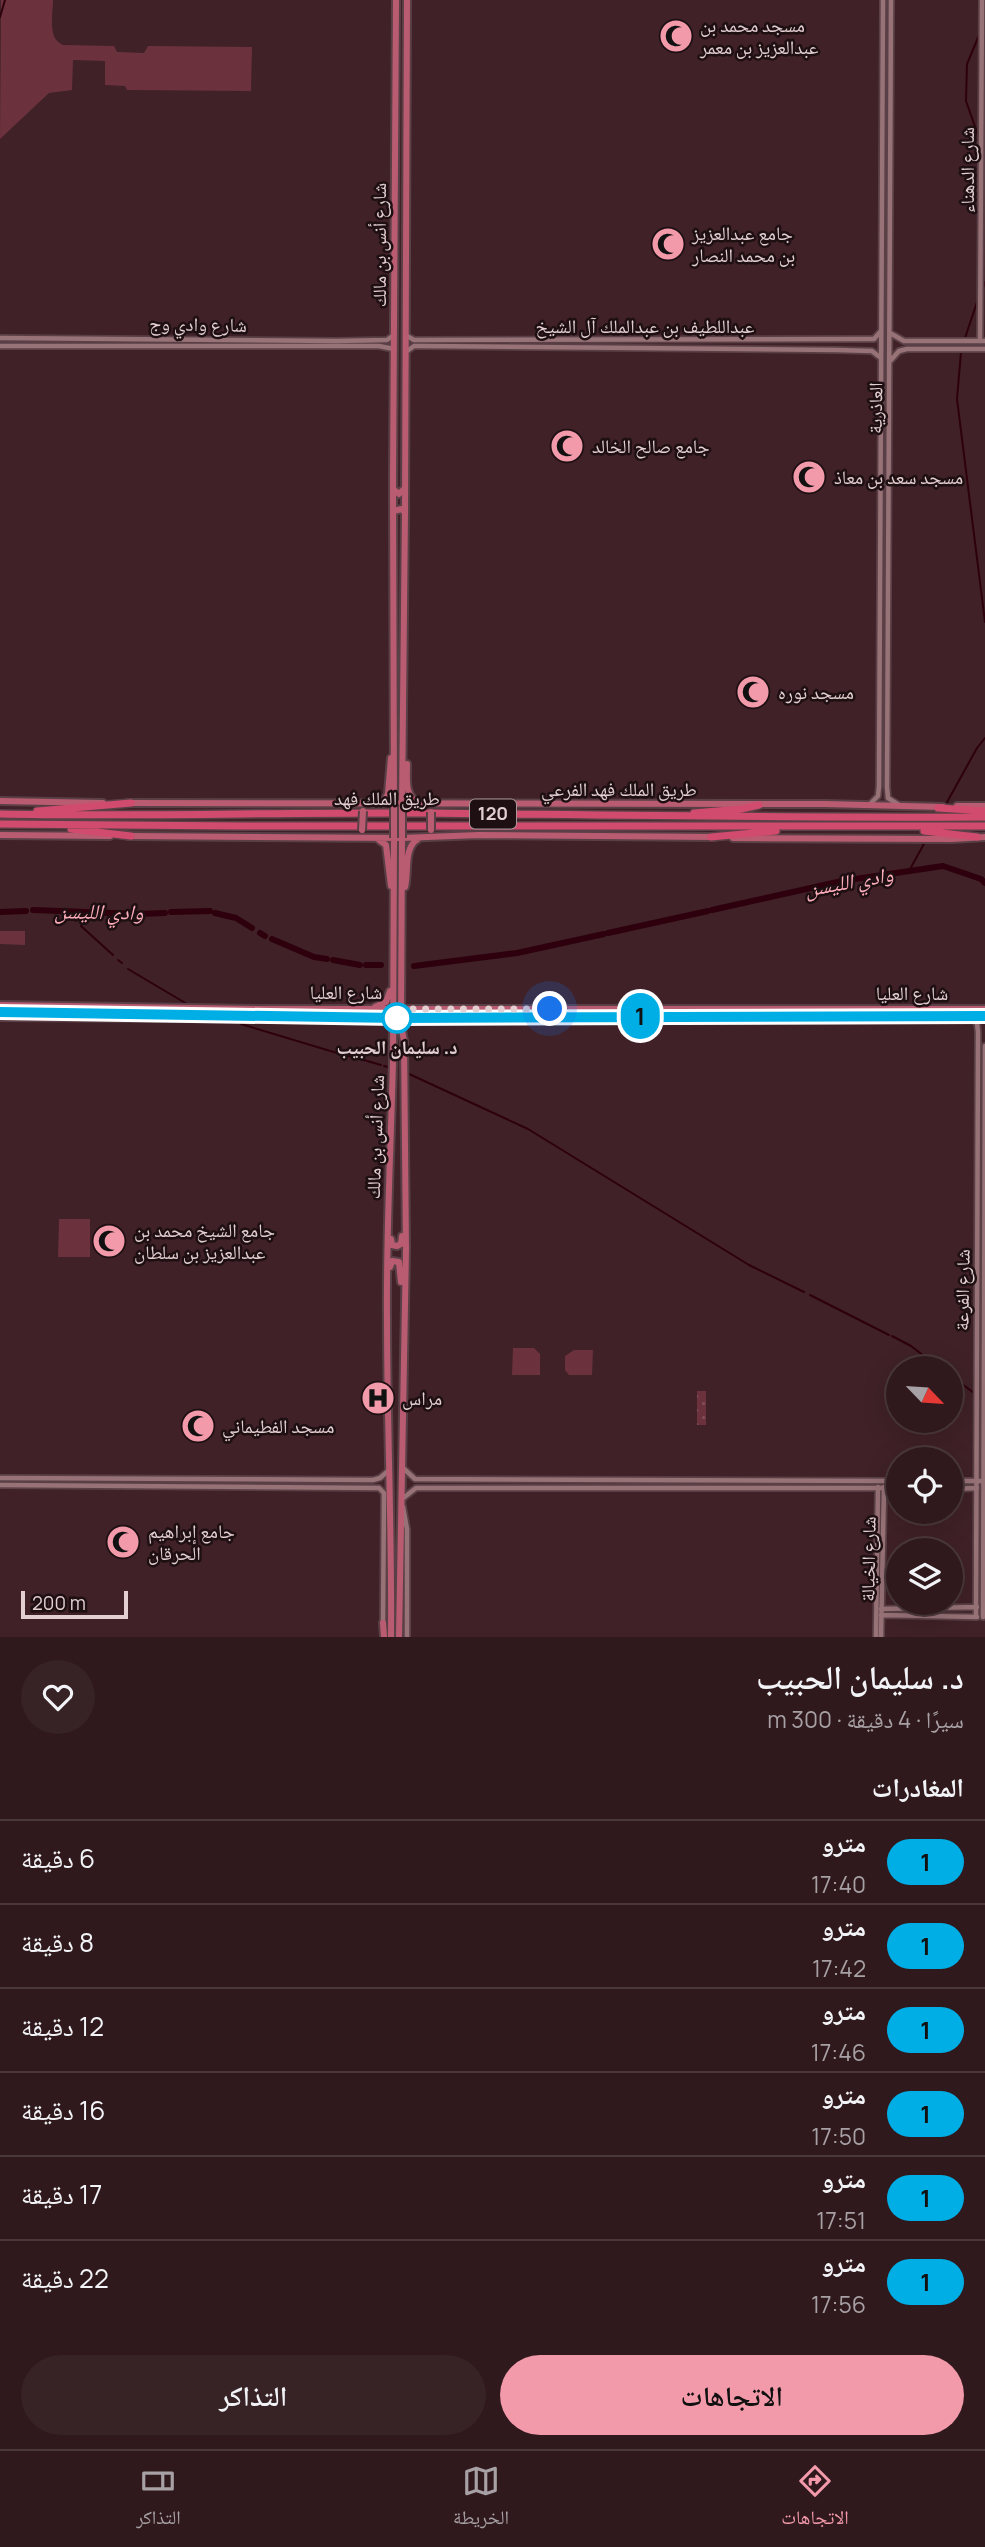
<!DOCTYPE html>
<html lang="ar">
<meta charset="utf-8">
<style>
:root{--surface:#2f191d;--page:#372226;--text:#f1f3f6;--muted:#a7a0a4;--line:#4a383b;--accent:#f39aaa}
body{margin:0;font-family:Manrope,"Noto Naskh Arabic",sans-serif;background:var(--page);color:var(--text);direction:rtl;height:100vh;display:flex;flex-direction:column;font-size:26px;white-space:nowrap}
*{box-sizing:border-box;margin:0}
p{font-size:23px;color:var(--muted)}
.icon{flex:none;width:38px;height:38px;fill:none;stroke:currentColor;stroke-width:2;stroke-linecap:round;stroke-linejoin:round}
.map{position:relative;height:1637px;overflow:hidden;direction:ltr}
.sheet{display:flex;flex-direction:column;background:var(--surface);flex:1}
.sheet>*{flex:none}
.badge{padding:0 14px;border-radius:23px;font-size:24px;line-height:46px}
.needle{width:46px;rotate:115deg}
.buttons{position:absolute;left:886px;top:1356px;display:grid;gap:14px}
.buttons a{display:grid;place-items:center;width:77px;height:77px;border-radius:50%;background:var(--surface);box-shadow:0 7px 28px #0002,0 0 0 2px var(--line);font-size:35px}
.scale{position:absolute;left:21px;bottom:18px;width:107px;box-sizing:border-box;padding-left:7px;border:4px solid #e3ced1;border-top:0;font-size:19px;line-height:24px;white-space:nowrap;color:#e3ced1;-webkit-text-stroke:5px #1d0f12;paint-order:stroke}
.you{position:absolute;width:35px;height:35px;margin:-18px;border:5px solid #fff;border-radius:50%;background:#1a73e8;box-shadow:0 0 0 10px #1a73e833}
.map>.badge{position:absolute;translate:-50% -50%;box-shadow:0 0 0 4px #fff}
h2{padding:0 21px;font-size:26px;line-height:63px}
.round{display:grid;place-items:center;flex:none;width:74px;height:74px;border-radius:37px;background:var(--page)}
.head{display:flex;align-items:center;justify-content:space-between;height:119px;padding:0 21px}
h1{font-size:33px;font-weight:600;line-height:52px}
.action{display:flex;gap:14px;margin-top:auto;padding:14px 21px}
.action a{flex:1;height:80px;border-radius:42px;background:var(--accent);color:#111;font-size:28px;font-weight:600;line-height:80px;text-align:center}
.action a+a{background:var(--page);color:var(--text)}
ul{padding:0;list-style:none}
li{display:flex;align-items:center;gap:21px;height:84px;padding:0 21px;border-top:2px solid var(--line)}
li div{flex:1}
li b{display:block;font-size:26px}
li em{font-style:normal}
li .badge{min-width:77px;font-weight:700;text-align:center}
.menu{display:flex;justify-content:space-around;align-items:center;height:98px;border-top:2px solid var(--line);background:var(--surface);font-size:19px;color:var(--muted)}
.menu a{display:grid;justify-items:center;gap:4px}
.menu .active{color:var(--accent)}
.map>svg:first-child{display:block}
.grass{fill:url(#grass-dots)}
.green{fill:#6b323e}
.lines{fill:none;stroke-linecap:round;stroke-linejoin:round}
.stream{stroke:#2e000d;stroke-width:2}
.river{stroke:#2e000d;stroke-width:6}
.minor-casing{stroke:#5a4046;stroke-width:8}
.major-casing{stroke:#5a4046;stroke-width:10}
.highway-casing{stroke:#5a4046;stroke-width:10}
.minor{stroke:#977277;stroke-width:4.5}
.major{stroke:#b95b71;stroke-width:6}
.highway{stroke:#d04b6d;stroke-width:7}
.rail-casing{stroke:#c3adb0;stroke-width:4.5}
.rail{stroke:#1d0f12;stroke-width:2;stroke-dasharray:5;stroke-linecap:butt}
.major-bridge-casing{stroke:#5a4046;stroke-width:10;stroke-linecap:butt}
.major-bridge{stroke:#b95b71;stroke-width:6}
.line-casing{stroke:#fff;stroke-width:16}
.line{stroke:#00aee6;stroke-width:10}
.walk{stroke:#e3ced1;stroke-width:7;stroke-dasharray:0 12.6}
.stop-dot{fill:#fff;stroke:#00aee6;stroke-width:3.5}
.labels{text-anchor:middle;stroke-width:5;stroke-linejoin:round;paint-order:stroke}
.shield{fill:#1d0f12;stroke:#a89598;stroke-width:2}
.shield-label{font-size:18px;font-weight:bold;fill:#e3ced1}
.poi-label{font-size:19px;fill:#e3ced1;stroke:#1d0f12;text-anchor:start}
.street-label{font-size:19px;fill:#e3ced1;stroke:#1d0f12}
.stop-label{font-size:19px;font-weight:bold;fill:#e3ced1;stroke:#1d0f12}
.water-label{font-size:21px;font-style:italic;fill:#feadbb;stroke:#1d0f12}
</style>
<div class="map">
<svg width="985" height="1637" viewBox="0 0 985 1637">
<defs>
<pattern id="grass-dots" width="8" height="8" patternUnits="userSpaceOnUse" patternTransform="scale(1.75)"><rect width="8" height="8" fill="#6b323e"/><path d="M2 2h.1M6 6h.1" fill="none" stroke="#804e59" stroke-width="1.8" stroke-linecap="round"/></pattern>
</defs>
<rect width="100%" height="100%" fill="#3f2127"/>
<path class="grass" d="M697,1391H706V1425H697Z"/>
<path class="green" d="M1,0H53C53,15 47,39 63,45L114,46L117,52L144,53L148,46L252,47L251,91L127,90L125,86L105,85V61L73,60L72,90L49,93L0,139Z
M0,931H25V945L0,944Z
M59,1219H90V1257H58Z
M513,1348H534L540,1354V1375H512Z
M574,1350H593L592,1375H569L565,1370V1356Z"/>
<g class="lines">
<path class="stream" d="M0,17L5,0
M979,138L966,101L967,64L980,33
M983,150L985,157
M982,291L985,282
M962,347L978,299
M961,352L957,399L985,622
M946,804L977,748L985,738
M909,871L925,842
M64,910L76,921
M81,926L113,955
M118,960L122,963
M128,969L187,1004
M207,1011L216,1015
M241,1024L337,1053
M343,1054L381,1065
M384,1066L388,1067
M396,1069L397,1070
M407,1073L528,1129L749,1265L804,1292
M810,1295L889,1335
M892,1336L911,1346L928,1359
M932,1361L942,1368
M950,1375L974,1393"/>
<path class="river" d="M33,910L138,914L165,913
M712,910L842,881L943,866L981,879L985,883
M0,912L26,911
M171,912L210,911
M215,913L236,918L252,928
M260,933L265,936
M608,933L708,911
M272,939L314,957L327,959
M333,960L360,965
M366,965H381
M414,966L517,953L604,934"/>
<defs>
<path id="minor" d="M891,0L887,787L888,798L899,805
M890,333L904,341H985
M407,336L414,340L865,339H874L881,331
M0,338L337,341L387,340L394,335
M980,341L982,0
M0,346H379L394,349
M407,351L414,346H422L837,350L872,351L881,358
M891,360L899,351L907,349H985
M870,804L878,796L879,786L883,0
M972,1019L977,1023L978,1032L976,1617
M403,1468L415,1479L898,1481
M0,1478L373,1480L380,1478L388,1471
M950,1481H983
M0,1485L379,1488L384,1493L383,1626
M950,1489L977,1488
M402,1499L416,1488H898
M403,1507L407,1529V1637
M881,1609L977,1607
M881,1615L977,1617
M983,1617L985,1046
M876,1637L878,1487
M881,1637L884,1487"/>
<path id="major" d="M396,0L393,481V489L399,494L404,489
M393,489L394,804
M393,511L402,509L405,513L402,805
M405,513L407,0
M407,764C407,780 404,795 419,804
M0,801L103,803
M378,802L385,799L388,794L391,758
M128,803L825,804L943,807
M957,806H985
M0,835L110,836
M128,836L402,838L479,835L715,837
M733,838L952,839L985,837
M378,839L386,845L391,886
M405,887C409,872 403,848 418,839
M0,1005L254,1009H985
M375,1007L386,1002L390,991
M0,1017L493,1020L985,1019
M391,1239L392,1245L397,1246L401,1244L402,1236
M390,1267L392,1261L399,1262L401,1282
M383,1623L384,1637
M391,1637C392,1531 387,1425 387,1319C386,1233 391,1147 393,1060C394,986 393,912 394,838
M399,1637L406,1249L404,1041L401,1024L402,838"/>
<path id="highway" d="M938,808L985,811
M37,811L131,803
M694,813L741,809L759,805
M0,814C141,817 282,812 424,813C611,815 798,818 985,817
M0,824L239,826H985
M71,829L131,836
M924,831L977,837
M711,837L776,831"/>
</defs>
<use href="#minor" class="minor-casing"/>
<use href="#major" class="major-casing"/>
<use href="#highway" class="highway-casing"/>
<use href="#minor" class="minor"/>
<use href="#major" class="major"/>
<use href="#highway" class="highway"/>
<defs>
<path id="rail" d="M0,1010L421,1016L648,1013L985,1014"/>
</defs>
<use href="#rail" class="rail-casing"/>
<use href="#rail" class="rail"/>
<defs>
<path id="major-bridge" d="M394,804V838
M402,805V838
M431,812V830
M362,830L363,811"/>
</defs>
<use href="#major-bridge" class="major-bridge-casing"/>
<use href="#major-bridge" class="major-bridge"/>
</g>
<g class="lines">
<defs>
<path id="line" d="M0,1012L396,1018L985,1016"/>
</defs>
<use href="#line" class="line-casing"/>
<use href="#line" class="line"/>
<path class="walk" d="M397,1018L401,1019L402,1009H550"/>
</g>
<defs>
<symbol id="mosque-disc" viewBox="-11 -11 22 22"><circle r="9.5" fill="#f39aaa" stroke="#1d0f12"/><path d="M3.5-4.9A6 6 0 1 0 3.5 4.9A5 5 0 1 1 3.5-4.9Z" fill="#111"/></symbol>
<symbol id="hospital-disc" viewBox="-11 -11 22 22"><circle r="9.5" fill="#f39aaa" stroke="#1d0f12"/><path d="M-5-5h3v3.5h4V-5h3V5h-3V1.5h-4V5h-3Z" fill="#111"/></symbol>
</defs>
<g fill-rule="evenodd">
<use href="#mosque-disc" x="657" y="17" width="38" height="38"/>
<use href="#mosque-disc" x="649" y="225" width="38" height="38"/>
<use href="#mosque-disc" x="548" y="427" width="38" height="38"/>
<use href="#mosque-disc" x="790" y="458" width="38" height="38"/>
<use href="#mosque-disc" x="734" y="673" width="38" height="38"/>
<use href="#mosque-disc" x="90" y="1222" width="38" height="38"/>
<use href="#hospital-disc" x="359" y="1379" width="38" height="38"/>
<use href="#mosque-disc" x="179" y="1407" width="38" height="38"/>
<use href="#mosque-disc" x="104" y="1523" width="38" height="38"/>
</g>
<circle class="stop-dot" cx="397" cy="1018" r="14"/>
<g class="labels">
<rect class="shield" x="470" y="799.5" width="46" height="29" rx="5"/>
<g class="shield-label">
<text x="493" y="820">120</text>
</g>
<g class="poi-label">
<text x="700" y="32">مسجد محمد بن<tspan x="700" dy="22">عبدالعزيز بن معمر</tspan></text>
<text x="692" y="240">جامع عبدالعزيز<tspan x="692" dy="22">بن محمد النصار</tspan></text>
<text x="592" y="453">جامع صالح الخالد</text>
<text x="834" y="484">مسجد سعد بن معاذ</text>
<text x="778" y="699">مسجد نوره</text>
<text x="134" y="1237">جامع الشيخ محمد بن<tspan x="134" dy="22">عبدالعزيز بن سلطان</tspan></text>
<text x="402" y="1405">مراس</text>
<text x="222" y="1433">مسجد الفطيماني</text>
<text x="148" y="1538">جامع إبراهيم<tspan x="148" dy="22">الحرقان</tspan></text>
</g>
<g class="street-label">
<text transform="translate(967 170) rotate(-90)" y="7">شارع الدهناء</text>
<text transform="translate(379 245) rotate(-90)" y="7">شارع أنس بن مالك</text>
<text transform="translate(198 324) rotate(1)" y="7">شارع وادي وج</text>
<text x="645" y="333">عبداللطيف بن عبدالملك آل الشيخ</text>
<text transform="translate(875 408) rotate(-89)" y="7">العاذرية</text>
<text x="619" y="796">طريق الملك فهد الفرعي</text>
<text x="387" y="805">طريق الملك فهد</text>
<text x="346" y="999">شارع العليا</text>
<text x="912" y="1000">شارع العليا</text>
<text transform="translate(375 1137) rotate(-88)" y="7">شارع أنس بن مالك</text>
<text transform="translate(962 1290) rotate(-89)" y="7">شارع الفرعة</text>
<text transform="translate(868 1559) rotate(-89)" y="7">شارع الخيالة</text>
</g>
<g class="stop-label">
<text x="397" y="1054">د. سليمان الحبيب</text>
</g>
<g class="water-label">
<text transform="translate(849 882) rotate(-10)" y="7">وادي الليسن</text>
<text transform="translate(99 912) rotate(1)" y="7">وادي الليسن</text>
</g>
</g>
</svg>
<div class="buttons">
<a><svg class="needle" viewBox="-14 -14 28 28"><path d="M0-13l5 13h-10z" fill="#e53935"/><path d="M0 13l5-13h-10z" fill="#a7a0a4"/></svg></a>
<a><svg class="icon" aria-label="locate" viewBox="0 0 24 24"><circle cx="12" cy="12" r="6"/><path d="M12 2v4M12 18v4M2 12h4M18 12h4"/></svg></a>
<a><svg class="icon" aria-label="layers" viewBox="0 0 24 24"><path d="M12 4l9 5-9 5-9-5zM3 14l9 5 9-5"/></svg></a>
</div>
<div class="scale">200 m</div>
<div class="you" style="left:550px;top:1009px"></div>
<b class="badge" style="left:640px;top:1016px;background:#00aee6;color:#111">1</b>
</div>
<section class="sheet">
<div class="head"><div><h1>د. سليمان الحبيب</h1><p>سيرًا · 4 دقيقة · 300 m</p></div><a class="round"><svg class="icon" aria-label="heart" viewBox="0 0 24 24"><path d="M12 20l-8-8c-3-5 5-10 8-4 3-6 11-1 8 4z"/></svg></a></div>
<h2>المغادرات</h2>
<ul>
<li><span class="badge" style="background:#00aee6;color:#111">1</span><div><b>مترو</b><p>17:40</p></div><em>6 دقيقة</em></li>
<li><span class="badge" style="background:#00aee6;color:#111">1</span><div><b>مترو</b><p>17:42</p></div><em>8 دقيقة</em></li>
<li><span class="badge" style="background:#00aee6;color:#111">1</span><div><b>مترو</b><p>17:46</p></div><em>12 دقيقة</em></li>
<li><span class="badge" style="background:#00aee6;color:#111">1</span><div><b>مترو</b><p>17:50</p></div><em>16 دقيقة</em></li>
<li><span class="badge" style="background:#00aee6;color:#111">1</span><div><b>مترو</b><p>17:51</p></div><em>17 دقيقة</em></li>
<li><span class="badge" style="background:#00aee6;color:#111">1</span><div><b>مترو</b><p>17:56</p></div><em>22 دقيقة</em></li>
</ul>
<div class="action"><a>الاتجاهات</a><a>التذاكر</a></div>
</section>
<nav class="menu">
<a class="active"><svg class="icon" aria-label="directions" viewBox="0 0 24 24"><path d="M12 3l9 9-9 9-9-9zM9 14v-3h6M13 9l2 2-2 2"/></svg>الاتجاهات</a>
<a><svg class="icon" aria-label="map" viewBox="0 0 24 24"><path d="M3 6l6-2 6 2 6-2v14l-6 2-6-2-6 2zM9 4v14M15 6v14"/></svg>الخريطة</a>
<a><svg class="icon" aria-label="tickets" viewBox="0 0 24 24"><path d="M3 7h18v10H3zM15 7v10"/></svg>التذاكر</a>
</nav>
